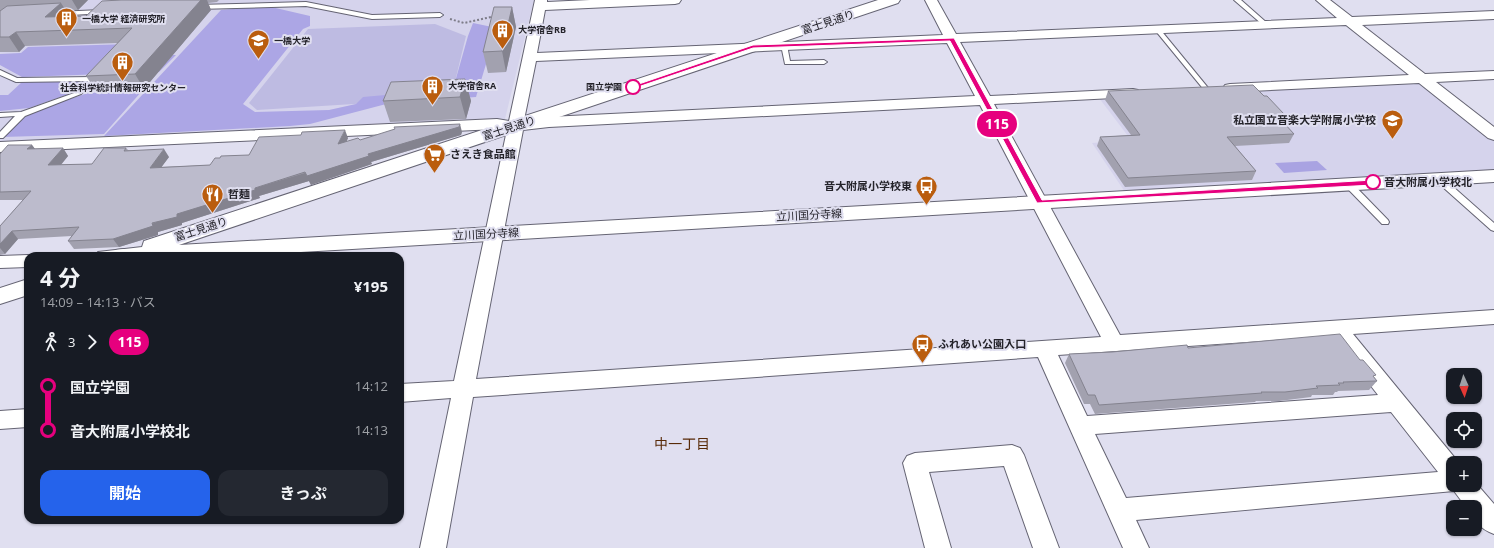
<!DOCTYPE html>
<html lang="ja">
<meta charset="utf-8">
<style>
:root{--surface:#171b24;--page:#242831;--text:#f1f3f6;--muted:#9ea1a6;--accent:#2563eb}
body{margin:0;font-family:"Open Sans","Noto Sans JP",sans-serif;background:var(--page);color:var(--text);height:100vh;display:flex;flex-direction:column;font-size:15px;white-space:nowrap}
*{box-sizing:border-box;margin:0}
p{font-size:13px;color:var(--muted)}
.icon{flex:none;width:22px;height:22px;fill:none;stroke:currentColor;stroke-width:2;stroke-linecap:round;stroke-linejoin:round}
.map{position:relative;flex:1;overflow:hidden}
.drawer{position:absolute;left:24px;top:252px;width:380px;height:272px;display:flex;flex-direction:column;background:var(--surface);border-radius:12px;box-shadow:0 1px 3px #0004}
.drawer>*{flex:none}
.badge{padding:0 8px;border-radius:13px;font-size:14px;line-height:26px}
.needle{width:26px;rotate:177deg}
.fabs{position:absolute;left:1446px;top:368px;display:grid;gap:8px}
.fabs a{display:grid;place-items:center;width:36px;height:36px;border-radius:8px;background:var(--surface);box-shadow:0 1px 3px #0004;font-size:20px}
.map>.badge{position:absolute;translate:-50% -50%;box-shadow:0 0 0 2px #fff}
.legs{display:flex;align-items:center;gap:6px;height:44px;padding:0 16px;font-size:13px}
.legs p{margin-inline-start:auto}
.overview{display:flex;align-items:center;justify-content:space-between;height:68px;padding:0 16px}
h1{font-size:22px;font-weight:700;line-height:30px}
.action{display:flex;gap:8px;margin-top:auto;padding:8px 16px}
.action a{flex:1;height:46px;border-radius:12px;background:var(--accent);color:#fff;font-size:16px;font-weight:700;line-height:46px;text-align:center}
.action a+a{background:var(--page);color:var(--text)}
ul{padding:0 16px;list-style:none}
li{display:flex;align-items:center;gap:14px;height:44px;font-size:15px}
li i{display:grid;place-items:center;width:6px;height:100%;margin:0 5px;background:currentColor}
li i::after{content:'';width:10px;height:10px;margin:-5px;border:3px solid;border-radius:50%;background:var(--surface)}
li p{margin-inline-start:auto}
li:first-child i{background:linear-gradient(#0000 50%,currentColor 0)}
li:last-child i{background:linear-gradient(currentColor 50%,#0000 0)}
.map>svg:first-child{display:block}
.built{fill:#d5d3ec}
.green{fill:#bebbe2}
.forest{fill:#aca6e5}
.water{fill:#a9a3e2}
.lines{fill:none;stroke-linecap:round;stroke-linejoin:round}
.lane-casing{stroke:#656473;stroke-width:2}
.street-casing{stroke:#656473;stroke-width:2}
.secondary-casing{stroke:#656473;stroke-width:2}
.path{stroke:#7d7c88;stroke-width:2;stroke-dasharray:2 2;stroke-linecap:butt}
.lane{fill:#fff;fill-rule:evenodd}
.street{fill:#fff;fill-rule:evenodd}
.secondary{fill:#fff;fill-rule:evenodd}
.wall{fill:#a2a1af}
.shaded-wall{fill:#84838f}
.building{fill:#bcbbcc;stroke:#84838f}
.line-1{fill:#e6007e;stroke:#fff}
.stop-1-dot{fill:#fff;stroke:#e6007e;stroke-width:2}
.labels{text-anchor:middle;stroke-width:4;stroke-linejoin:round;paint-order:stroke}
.far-poi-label{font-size:9px;font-weight:bold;fill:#24232a;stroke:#e0dff0;text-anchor:start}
.far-stop-label{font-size:9px;font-weight:bold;fill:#24232a;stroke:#e0dff0;text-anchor:end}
.street-label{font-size:11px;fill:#24232a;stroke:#e0dff0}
.poi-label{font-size:11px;font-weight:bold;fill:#24232a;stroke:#e0dff0;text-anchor:start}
.stop-label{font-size:11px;font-weight:bold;fill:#24232a;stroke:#e0dff0;text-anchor:start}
.near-neighbourhood-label{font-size:14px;fill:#582a08;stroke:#e0dff0}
</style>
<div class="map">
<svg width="1494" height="548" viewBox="0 0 1494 548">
<rect width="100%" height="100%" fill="#e0dff0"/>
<path class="built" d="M0,0H534L504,123L0,144Z
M1419,81L1494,141V171L1125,192L1092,143L1131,140L1099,98Z"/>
<path class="green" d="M435,24L466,36L451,98L257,110L249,103L308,29Z"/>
<path class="forest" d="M267,6L310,16V26L303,29L243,104L255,112L329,110L356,104L363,97L453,89L468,36L473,23L497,28L476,97L390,103L310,124L290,126L104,136L221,10Z
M131,44L123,55H176L159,72L22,77L0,65V54L21,53L28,47Z
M22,82H85L69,94L29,108L0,111V95H8Z
M142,91L104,134L2,137L31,112L88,93Z"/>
<path class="water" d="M1317,161L1327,170L1284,173L1275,163Z"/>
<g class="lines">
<defs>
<path id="lane" d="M1234,0H1241L1267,23V25H1263Z
M306,2L372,15L440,13L443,15L440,17L372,19L306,6L197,9L194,7L197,5Z
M102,10L105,12L104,13L55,16L52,14L55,12Z
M1155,28H1159L1209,89V91H1205L1155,30Z
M784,43L787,45L790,61L824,60L827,62L824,64H785L781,45Z
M0,70L17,78L94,77L97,79L81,94L25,116L3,138H0V132L15,116L0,117V113L21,112L77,92L88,81L16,82L0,75Z
M1436,177H1442L1494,223V231L1491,230L1436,181L1435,179Z
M1345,182H1351L1388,220L1389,222L1388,224H1382L1345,186L1344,184Z"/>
<path id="street" d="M535,0H547V2L590,0H681L679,3L675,4L545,10L537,53L943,35L925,0H937L956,34L1337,18L1316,0H1330L1352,17L1494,11V19L1362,25L1425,74L1494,71V79L1436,82L1494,127V140L1488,138L1419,83L1230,92L1225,91L1223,88L1225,85L1230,84L1409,75L1346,25L960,42L990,96L1133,89L1138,90L1140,93L1138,96L1133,97L994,104L1120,335L1494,310V324L1353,334L1459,463H1453V485H1475V482L1494,504V534C1480,529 1475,522 1475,507H1466L1454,491L1136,520L1149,548H1123L1038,357L473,397L446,548H420L451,398L400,402V384L454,381L507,130L497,129L0,152V142L497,119L509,121ZM947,43L975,96L549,117L524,120L536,61ZM980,105L1101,337L476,379L523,130L549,127ZM1332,336L1378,395L1087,416L1058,355ZM1391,412L1438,472L1126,498L1095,434Z
M124,249L131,251L133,256H96L98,252Z
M28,255L33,256H28V267L0,268V256Z
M28,409V427L0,429V411Z
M1012,445L1020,448L1024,455L1059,548H1033L1004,466L929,472L951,548H925L903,463L907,456L915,453Z"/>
<path id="secondary" d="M878,0H900L898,3L179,245L1494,170V182L231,256L113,255L116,250L142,247L144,241Z
M28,279V295L0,304V288Z"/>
</defs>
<use href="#lane" class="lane-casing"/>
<use href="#street" class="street-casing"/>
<use href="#secondary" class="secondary-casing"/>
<path class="path" d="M450,19L464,23L491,17"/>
<use href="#lane" class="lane"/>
<use href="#street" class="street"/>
<use href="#secondary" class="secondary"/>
</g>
<path class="wall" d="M0,0H88L78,10H65L69,16H86L113,0H112H219L217,2L208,3L211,10L144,89L96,91L86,76L118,43L25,46L19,52H0Z
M512,7L516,27L506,72L488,73L483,52Z
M465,79L471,101L466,119L390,122L383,101Z
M1108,91L1264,96L1284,114L1283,117L1289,123L1287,127L1294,134L1289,143L1235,146L1256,171L1252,180L1125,187L1097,146L1100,137L1131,135L1105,100Z
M462,132L461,135L371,162L372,164L311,185L309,181L259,196L260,198L182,223V225L158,232V235L119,247L74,249L68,241L72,236L18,239L5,254L0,255V226L23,200H0V154L32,145L35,149L63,148L68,156L61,165L92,164L126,148L128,150L169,157L161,167L210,165L249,155L348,138L346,142Z
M1112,352L1374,377L1377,381L1369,390L1338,391L1337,392H1335L1333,395H1312L1311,397L1279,401H1256L1255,402L1095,414L1090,404H1084L1065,363L1069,354Z"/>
<path class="shaded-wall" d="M72,0H88L78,10Z
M201,0H207L211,10L144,89L135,74Z
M61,3L70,17H45Z
M512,7L516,27L506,72L502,51Z
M16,32L25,46L19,52L9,37Z
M465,79L471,101L466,119L460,97Z
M460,124L462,132L461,135L371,162L372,164L311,185L309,181L259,196L260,198L182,223V225L158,232V235L119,247L113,239L177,214L255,188L368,154Z
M345,130L348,138L342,152L338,144Z
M32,145L38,153L27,149Z
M63,148L68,156L54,173L48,165Z
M164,149L169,157L155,176L150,168Z
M12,231L18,239L5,254L0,248V244Z"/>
<path class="building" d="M121,0H201L135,74L86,76L132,28L16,32L9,37H0V11L7,6L61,3L45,17L86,16L102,1Z
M494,7H512L502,51L483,52Z
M465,79L460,97L383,101L391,82Z
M1253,85L1264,96H1267L1284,114H1281L1289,123H1284L1294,134L1227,137L1256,171L1128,178L1100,137L1140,135L1108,91Z
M460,124L459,127L368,154L369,156L307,176L305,172L255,188V190L177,214V217L152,223L153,226L113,239L68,241L79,227L12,231L0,244V226L31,191L0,192V154L8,145H32L27,149L63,148L48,165L92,164L104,148H126L124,151L164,149L150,168L210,165L215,158H220L221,156L249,155L259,137L301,135L302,132L345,130L338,144L358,138L360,140L395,129L394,127Z
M1340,334L1360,360H1363L1376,375L1373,376L1377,381L1343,382L1344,383H1338L1340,385L1316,386L1318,388L1285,392H1261L1262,393L1099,405L1095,395H1088L1069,354L1112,352L1187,345L1188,348Z"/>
<path class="line-1" d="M954,38L1042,200L1373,180L1376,182L1373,185L1037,203L950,41L753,48L635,88L630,87L753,45Z"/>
<defs>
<symbol id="building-pin" viewBox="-11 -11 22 30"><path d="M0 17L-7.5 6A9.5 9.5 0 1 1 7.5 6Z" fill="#ba5d0e" stroke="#e0dff0"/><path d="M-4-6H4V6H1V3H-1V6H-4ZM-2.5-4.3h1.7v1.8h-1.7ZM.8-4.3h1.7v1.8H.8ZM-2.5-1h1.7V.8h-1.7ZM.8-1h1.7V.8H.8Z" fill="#fff"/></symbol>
<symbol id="university-pin" viewBox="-11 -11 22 30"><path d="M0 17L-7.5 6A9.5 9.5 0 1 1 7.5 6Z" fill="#ba5d0e" stroke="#e0dff0"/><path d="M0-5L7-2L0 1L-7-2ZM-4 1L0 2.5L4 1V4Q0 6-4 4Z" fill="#fff"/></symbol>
<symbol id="school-pin" viewBox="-11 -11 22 30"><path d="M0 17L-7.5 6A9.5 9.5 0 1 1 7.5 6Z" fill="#ba5d0e" stroke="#e0dff0"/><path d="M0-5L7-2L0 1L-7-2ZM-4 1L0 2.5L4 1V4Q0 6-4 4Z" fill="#fff"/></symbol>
<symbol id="supermarket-pin" viewBox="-11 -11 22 30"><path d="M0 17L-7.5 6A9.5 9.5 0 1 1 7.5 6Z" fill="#ba5d0e" stroke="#e0dff0"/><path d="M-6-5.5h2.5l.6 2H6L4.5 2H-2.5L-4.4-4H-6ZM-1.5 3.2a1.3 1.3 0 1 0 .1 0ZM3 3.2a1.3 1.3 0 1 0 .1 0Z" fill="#fff"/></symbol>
<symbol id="bus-pin" viewBox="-11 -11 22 30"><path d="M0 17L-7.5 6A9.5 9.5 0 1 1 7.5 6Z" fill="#ba5d0e" stroke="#e0dff0"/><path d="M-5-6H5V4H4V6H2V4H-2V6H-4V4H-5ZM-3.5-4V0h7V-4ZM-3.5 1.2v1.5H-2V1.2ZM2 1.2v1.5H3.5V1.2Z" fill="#fff"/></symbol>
<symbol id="restaurant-pin" viewBox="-11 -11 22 30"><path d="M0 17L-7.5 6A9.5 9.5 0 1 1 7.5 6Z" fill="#ba5d0e" stroke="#e0dff0"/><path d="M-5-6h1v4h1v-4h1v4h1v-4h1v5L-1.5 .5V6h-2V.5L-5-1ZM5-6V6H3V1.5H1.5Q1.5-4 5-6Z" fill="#fff"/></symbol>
</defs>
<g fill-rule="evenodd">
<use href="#building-pin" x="54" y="6" width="25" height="34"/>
<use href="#building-pin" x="490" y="18" width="25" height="34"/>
<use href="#university-pin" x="246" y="28" width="25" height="34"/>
<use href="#building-pin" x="110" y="50" width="25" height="34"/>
<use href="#building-pin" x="420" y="74" width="25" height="34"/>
<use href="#school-pin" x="1380" y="108" width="25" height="34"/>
<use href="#supermarket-pin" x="422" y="142" width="25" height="34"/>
<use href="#bus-pin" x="914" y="174" width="25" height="34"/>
<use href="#restaurant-pin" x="200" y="182" width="25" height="34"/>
<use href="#bus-pin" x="910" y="332" width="25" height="34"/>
</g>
<g class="stop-1-dot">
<circle cx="633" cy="87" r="7"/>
<circle cx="1373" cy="182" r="7"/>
</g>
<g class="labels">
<g class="far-poi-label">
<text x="82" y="22">一橋大学 経済研究所</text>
<text x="518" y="33">大学宿舎RB</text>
<text x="274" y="44">一橋大学</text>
<text x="448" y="89">大学宿舎RA</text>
<text x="123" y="91" text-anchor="middle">社会科学統計情報研究センター</text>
</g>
<g class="far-stop-label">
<text x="622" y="90">国立学園</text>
</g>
<g class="street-label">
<text transform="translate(828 22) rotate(-18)" y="4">富士見通り</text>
<text transform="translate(509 128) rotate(-18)" y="4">富士見通り</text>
<text transform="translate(809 215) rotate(-3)" y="4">立川国分寺線</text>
<text transform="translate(201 229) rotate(-18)" y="4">富士見通り</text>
<text transform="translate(486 234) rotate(-3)" y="4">立川国分寺線</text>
</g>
<g class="poi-label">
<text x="1376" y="124" text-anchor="end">私立国立音楽大学附属小学校</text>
<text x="450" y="158">さえき食品館</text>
<text x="912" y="190" text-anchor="end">音大附属小学校東</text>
<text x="228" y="198">哲麺</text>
<text x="938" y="348">ふれあい公園入口</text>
</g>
<g class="stop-label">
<text x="1384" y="186">音大附属小学校北</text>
</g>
<g class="near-neighbourhood-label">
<text x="682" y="449">中一丁目</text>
</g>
</g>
</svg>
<div class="fabs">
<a><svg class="needle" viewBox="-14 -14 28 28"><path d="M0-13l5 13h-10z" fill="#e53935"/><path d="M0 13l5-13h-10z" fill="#9ea1a6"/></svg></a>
<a><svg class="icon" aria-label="locate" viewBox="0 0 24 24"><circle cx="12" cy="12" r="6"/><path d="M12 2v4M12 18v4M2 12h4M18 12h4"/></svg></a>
<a>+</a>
<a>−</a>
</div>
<b class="badge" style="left:997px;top:124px;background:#e6007e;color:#fff">115</b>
<section class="drawer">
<div class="overview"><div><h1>4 分</h1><p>14:09 – 14:13 · バス</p></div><b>¥195</b></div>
<div class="legs"><svg class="icon" aria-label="walk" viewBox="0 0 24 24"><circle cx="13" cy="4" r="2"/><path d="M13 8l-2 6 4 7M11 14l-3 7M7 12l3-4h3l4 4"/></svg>3<svg class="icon" aria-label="forward" viewBox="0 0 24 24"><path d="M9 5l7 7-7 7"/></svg><b class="badge" style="background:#e6007e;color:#fff">115</b></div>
<ul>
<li><i style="color:#e6007e"></i><b>国立学園</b><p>14:12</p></li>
<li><i style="color:#e6007e"></i><b>音大附属小学校北</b><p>14:13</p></li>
</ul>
<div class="action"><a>開始</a><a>きっぷ</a></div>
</section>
</div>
